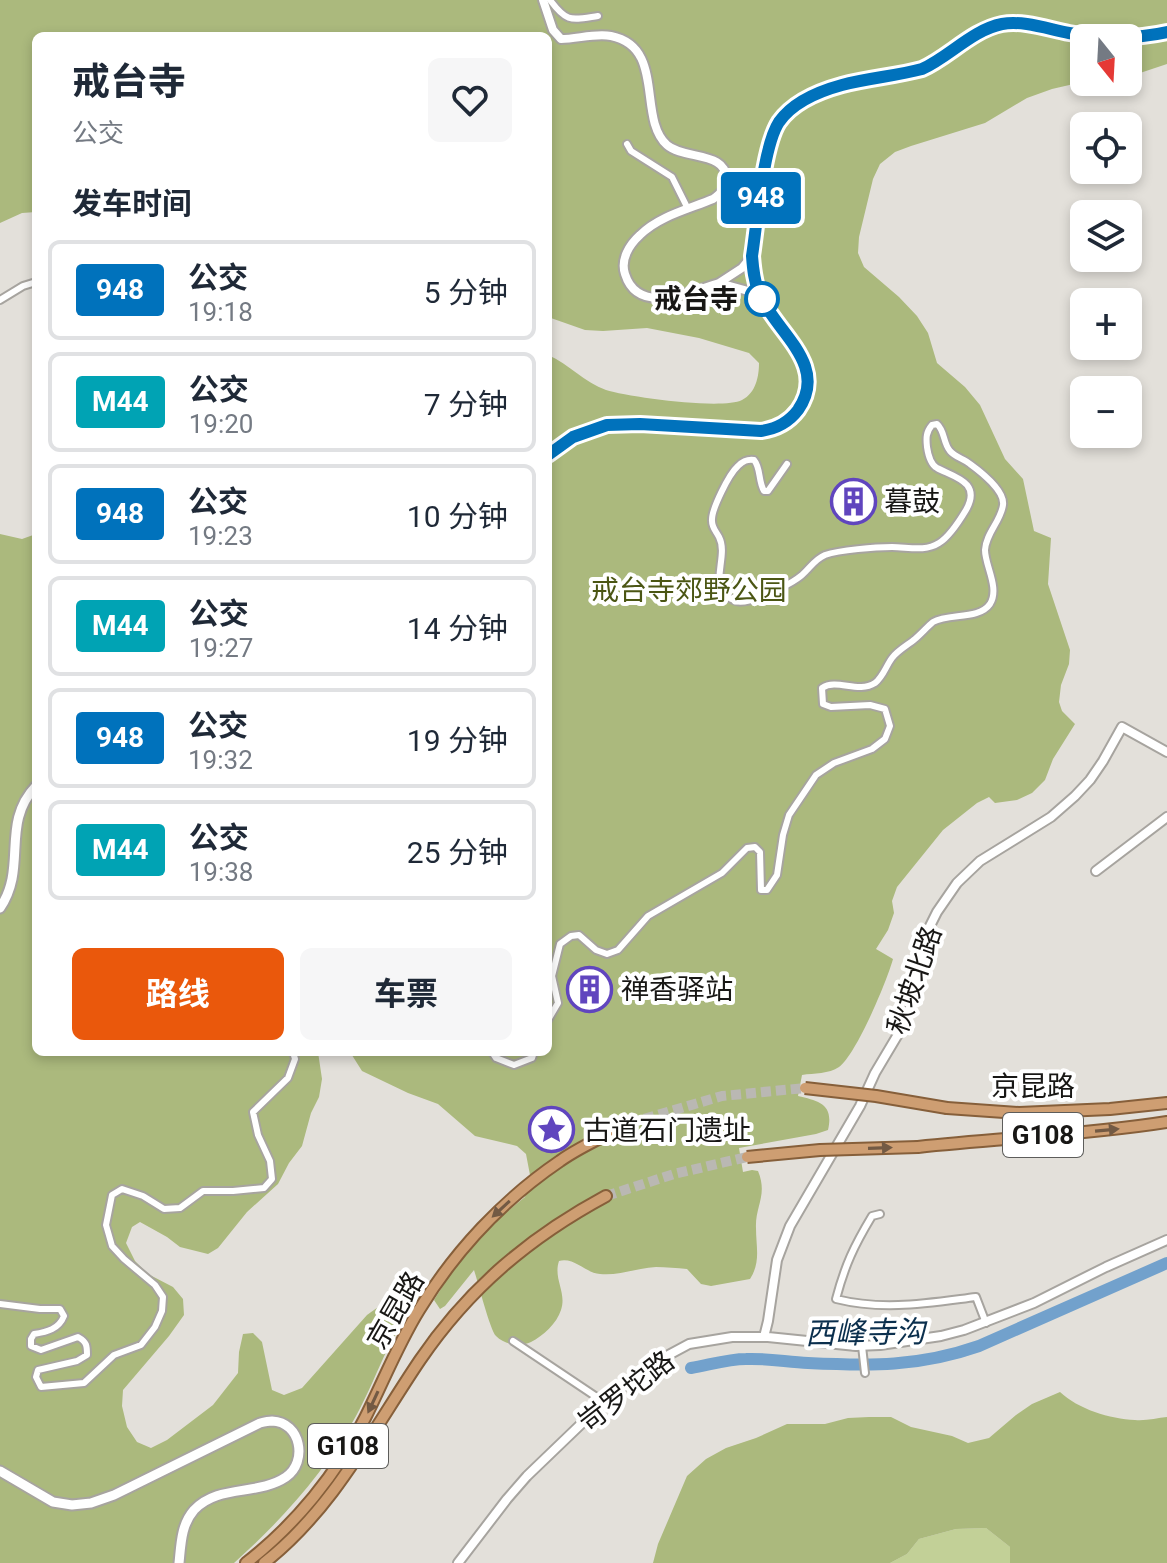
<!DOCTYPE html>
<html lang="zh">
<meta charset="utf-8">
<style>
:root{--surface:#fff;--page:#f6f6f7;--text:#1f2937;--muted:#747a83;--line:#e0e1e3;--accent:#ea580c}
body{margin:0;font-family:Roboto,"Noto Sans SC",sans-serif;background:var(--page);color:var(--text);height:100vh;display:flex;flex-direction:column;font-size:30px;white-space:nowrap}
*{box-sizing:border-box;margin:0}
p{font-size:26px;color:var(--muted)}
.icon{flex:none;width:44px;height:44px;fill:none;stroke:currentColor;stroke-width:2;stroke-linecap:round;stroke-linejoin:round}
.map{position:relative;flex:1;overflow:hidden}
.side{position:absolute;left:32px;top:32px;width:520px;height:1024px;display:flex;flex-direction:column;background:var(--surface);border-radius:12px;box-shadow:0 4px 12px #0003}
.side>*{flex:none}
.badge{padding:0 16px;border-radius:6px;font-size:28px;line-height:52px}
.needle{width:52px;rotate:162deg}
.tools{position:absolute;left:1070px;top:24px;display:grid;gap:16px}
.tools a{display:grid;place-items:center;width:72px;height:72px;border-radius:12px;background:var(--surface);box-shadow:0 4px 12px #0003;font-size:40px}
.map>.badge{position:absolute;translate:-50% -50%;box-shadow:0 0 0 4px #fff}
h2{padding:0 40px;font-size:30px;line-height:72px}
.round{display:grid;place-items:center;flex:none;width:84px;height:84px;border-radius:12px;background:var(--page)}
.overview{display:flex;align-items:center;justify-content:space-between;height:136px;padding:0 40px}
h1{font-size:38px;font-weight:700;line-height:60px}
.action{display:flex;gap:16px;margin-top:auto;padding:16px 40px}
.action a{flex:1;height:92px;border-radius:12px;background:var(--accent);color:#fff;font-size:32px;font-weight:700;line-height:92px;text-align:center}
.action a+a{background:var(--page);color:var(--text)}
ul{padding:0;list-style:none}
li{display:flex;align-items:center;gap:24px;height:100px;margin:0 16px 12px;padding:0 24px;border:4px solid var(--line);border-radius:12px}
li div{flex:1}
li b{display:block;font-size:30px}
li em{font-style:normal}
li .badge{min-width:88px;font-weight:700;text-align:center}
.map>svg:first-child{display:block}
.green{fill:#c2d097}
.forest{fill:#abb97d}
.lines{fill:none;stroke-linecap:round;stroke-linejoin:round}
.river{stroke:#72a1cc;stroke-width:12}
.trunk-tunnel{stroke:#bab8b3;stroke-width:10;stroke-dasharray:10 5;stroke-linecap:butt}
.minor-casing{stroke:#a7a49f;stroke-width:10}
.tertiary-casing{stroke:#a7a49f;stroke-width:12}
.secondary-casing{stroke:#a7a49f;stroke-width:13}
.trunk-casing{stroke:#865f3a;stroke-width:14}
.minor{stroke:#fff;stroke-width:6}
.tertiary{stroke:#fff;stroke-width:8}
.secondary{stroke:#fff;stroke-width:9}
.trunk{stroke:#ce9e72;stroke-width:10}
.trunk-bridge-casing{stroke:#865f3a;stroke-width:14;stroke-linecap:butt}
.trunk-bridge{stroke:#ce9e72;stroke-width:10}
.oneway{fill:#735a44}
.line-casing{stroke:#fff;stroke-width:18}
.line{stroke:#0072bc;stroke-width:12}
.stop-dot{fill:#fff;stroke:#0072bc;stroke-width:4}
.labels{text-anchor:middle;stroke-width:8;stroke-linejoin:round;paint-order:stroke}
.shield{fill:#fff;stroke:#5d5d5b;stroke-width:2}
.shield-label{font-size:26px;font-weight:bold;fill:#181715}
.stop-label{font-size:28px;font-weight:bold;fill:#181715;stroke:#fff;text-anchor:end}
.poi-label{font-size:28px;fill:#181715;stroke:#fff;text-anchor:start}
.park-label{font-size:28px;fill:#4b5614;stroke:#fff}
.street-label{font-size:28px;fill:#181715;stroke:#fff}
.water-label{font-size:30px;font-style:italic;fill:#0b2f4d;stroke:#fff}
</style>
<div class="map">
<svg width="1167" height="1563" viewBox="0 0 1167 1563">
<rect width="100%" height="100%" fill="#e3e0da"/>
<path class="green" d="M986,1528L1010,1547V1563H890L907,1554L919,1539L956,1529Z"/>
<path class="forest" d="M0,0H1167V64L1128,77V38H1084V82H1106L1078,83L1052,89L1027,98L985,123L911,146L895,152L880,164L873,179L859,237L858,253L864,267L899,297L917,316L928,333L937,363L965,387L980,405L1005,459L1023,479L1034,531L1051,538L1048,584L1070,650L1069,664L1061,685L1059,702L1062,711L1075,724L1053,759L1045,780L1032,793L1017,800L995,803L989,797L977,803L943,830L897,887L892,901L894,913L888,930L876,949L893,959C887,981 856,1055 839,1067C829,1074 814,1073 802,1075L798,1096C819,1101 834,1104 828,1130L816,1134L739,1148L743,1172L752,1170L758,1171C768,1195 755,1206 756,1228C756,1247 761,1262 750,1279L711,1286L701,1284L687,1269C677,1268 666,1267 656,1267C637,1268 618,1276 600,1274C585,1273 575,1257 559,1261C553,1279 567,1292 561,1310C557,1323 543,1336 531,1342C520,1347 505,1345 496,1336C490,1330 478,1282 474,1270L445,1306L440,1309L434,1300L454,1268L489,1226L525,1197L530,1175L526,1154L517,1146L475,1136L438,1104L408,1093L362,1071L350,1052H548V355C569,364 585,383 606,390C628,397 722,410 742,400C756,393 759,376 759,363L749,353L699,338L647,328L603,331L585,330L548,317V36H36V212L22,213L0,223Z
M0,534L22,539L36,534V1052H318L322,1079L319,1097L311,1113L302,1146L289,1163L278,1184L247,1212L218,1248L208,1254L180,1247L167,1237L140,1222L132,1227L126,1243L135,1261L148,1274L173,1287L183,1299L184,1315L169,1336L123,1390L122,1406L127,1427L137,1442L151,1448L167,1440L213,1405L238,1373L239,1352L243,1334L253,1333L262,1342L272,1390L284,1395L302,1388L367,1315C381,1304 393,1299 411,1298C408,1316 396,1332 388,1348C377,1371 368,1394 356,1416C326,1471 281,1521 234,1563H0Z
M1060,1392C1078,1409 1110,1419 1135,1420C1146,1421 1157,1418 1167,1417V1563H1010V1547L986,1528L956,1529L919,1539L907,1554L890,1563H653L658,1544L687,1476L706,1459L726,1448L756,1438L787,1424H825L848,1418L869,1417H891L911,1427L952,1436L968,1443L989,1438L1016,1415L1032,1404Z"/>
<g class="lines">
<path class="river" d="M691,1368C709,1365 728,1359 746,1359C766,1358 787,1362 808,1363C870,1366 919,1367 979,1346L1167,1263"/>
<path class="trunk-tunnel" d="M630,1123L722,1096L805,1088
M606,1196L674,1174L747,1157"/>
<defs>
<path id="minor" d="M550,0C567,23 571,20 598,16
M627,144L631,151L672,177L688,209
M0,300L23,286L36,282
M548,1020L558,1003L552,976L560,944L571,936L579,935L596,950L607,954L618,950L648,916L722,873L747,848L755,847L760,852L761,890H767L777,875L783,835L789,815L816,775L834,763L872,749L885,739L890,726L885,709L870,705L831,707L823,704L822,688C837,678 858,694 875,683C883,677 886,666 892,658C898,650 908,645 915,639C922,633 927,627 933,622C949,613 979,620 990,604C1000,588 985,566 985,550C986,533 1001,521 1003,505C1005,491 981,472 970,464C964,459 955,457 950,451C943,443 945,431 937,424L932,425C926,432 926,438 927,447C928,454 930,464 937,468C954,477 982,482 966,510C960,520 949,537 939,543C925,552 908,547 892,547C875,547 840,550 825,555C815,559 810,568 802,575C793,583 748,606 736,601C704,590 730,558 719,537C716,531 712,528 712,521C711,510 729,474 738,466C743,461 747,459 754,460C761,468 758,481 764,491H768L787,464
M492,1052L496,1058L514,1065L532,1058L534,1052
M880,1214L872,1216C854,1246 845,1265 836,1299C884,1311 928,1303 976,1297L986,1323
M0,1304L40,1309H60L64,1316C59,1329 47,1332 34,1334L31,1339V1346L41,1350L78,1337C87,1342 87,1346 87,1355L77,1361L38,1370L36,1377L41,1387L84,1383L114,1355L141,1345L155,1327L162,1311L163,1297L155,1285L124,1259L112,1246L106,1225L112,1195L122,1189L143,1196L164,1209L180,1208L203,1191H233L264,1188L272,1179L270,1161L258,1135L253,1112L288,1078L295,1059L293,1052
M513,1341L604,1402
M862,1346L865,1373"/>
<path id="tertiary" d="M543,0L553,30L561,39C577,39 595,33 611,36C666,47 637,118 667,145C684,160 728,151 726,180C726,189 720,194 713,199C689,209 659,216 640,235C630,244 620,259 625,274C638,316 690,292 719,283
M752,256L742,268L719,283L759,294
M1096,871L1167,817
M764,1337L768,1321L777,1260L790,1226L860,1106L875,1073L900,1031L912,1003L923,940L937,912L957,883L980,861L1051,817L1075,796L1090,780L1103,761L1122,727L1167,752
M458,1563L507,1499L527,1476L604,1402L648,1366L689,1344L732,1337H768L856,1346L880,1345L941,1336L964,1330L1034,1303L1106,1267L1167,1240"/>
<path id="secondary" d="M548,455L573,437L594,428L607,425L640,424L761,431C775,429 789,422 798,410C827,368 780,332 761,299C754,285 753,270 752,256C757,224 762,147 779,122C793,102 820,91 843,85C869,78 896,76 922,69C948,57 974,29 1002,24C1024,20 1048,29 1069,33C1100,39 1136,39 1167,32
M0,908C28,867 0,824 36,786
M0,1471L53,1502L72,1505L91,1503L114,1495L260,1423C264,1422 268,1421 272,1421C301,1422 308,1462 286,1477C258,1496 218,1484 194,1510C181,1525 181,1544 179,1563"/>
<path id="trunk" d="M947,1108L1019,1113L1110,1109L1167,1103
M918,1147C1001,1138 1085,1135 1167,1122
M246,1563C295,1525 337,1474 365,1418C383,1382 398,1344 419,1310C455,1251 504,1199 560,1161C581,1146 607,1135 630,1123
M264,1563C333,1509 372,1431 420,1360C469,1288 530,1237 606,1196"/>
</defs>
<use href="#minor" class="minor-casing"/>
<use href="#tertiary" class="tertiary-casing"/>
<use href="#secondary" class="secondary-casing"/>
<use href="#trunk" class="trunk-casing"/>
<use href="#minor" class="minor"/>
<use href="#tertiary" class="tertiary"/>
<use href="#secondary" class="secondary"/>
<use href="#trunk" class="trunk"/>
<defs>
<path id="trunk-bridge" d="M805,1088L876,1096L947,1108
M747,1157L820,1150L918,1147"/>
</defs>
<use href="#trunk-bridge" class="trunk-bridge-casing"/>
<use href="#trunk-bridge" class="trunk-bridge"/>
</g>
<defs><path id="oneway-solid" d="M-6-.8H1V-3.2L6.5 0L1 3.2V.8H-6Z" transform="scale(2)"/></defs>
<g class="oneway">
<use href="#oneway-solid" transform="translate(1107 1130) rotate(-5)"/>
<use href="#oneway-solid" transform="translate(880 1148) rotate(-2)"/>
<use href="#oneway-solid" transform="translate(501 1209) rotate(137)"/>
<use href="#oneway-solid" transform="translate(373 1402) rotate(115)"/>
</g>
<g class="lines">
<defs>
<path id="line" d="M548,455L573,437L607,425L640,424L761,431C775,429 789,422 798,410C830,364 774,331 759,293C754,281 753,269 752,256C757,224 763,146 779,122C793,102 820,91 842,85C868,78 896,76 922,69C949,57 972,30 1002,24C1023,20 1048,29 1069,33C1100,39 1136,39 1167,32"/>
</defs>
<use href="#line" class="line-casing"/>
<use href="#line" class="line"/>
</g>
<defs>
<symbol id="building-ring" viewBox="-11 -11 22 22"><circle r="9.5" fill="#fff" stroke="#6045be" stroke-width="1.5"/><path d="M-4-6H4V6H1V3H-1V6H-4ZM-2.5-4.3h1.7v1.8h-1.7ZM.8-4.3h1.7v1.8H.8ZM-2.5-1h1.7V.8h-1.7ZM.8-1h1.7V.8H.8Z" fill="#6045be"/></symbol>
<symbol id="sight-ring" viewBox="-11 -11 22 22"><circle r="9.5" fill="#fff" stroke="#6045be" stroke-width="1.5"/><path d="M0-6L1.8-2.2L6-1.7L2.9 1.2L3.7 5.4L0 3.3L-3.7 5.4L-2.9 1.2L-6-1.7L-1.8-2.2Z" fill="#6045be"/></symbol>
</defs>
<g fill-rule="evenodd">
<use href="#building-ring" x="828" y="476" width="51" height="51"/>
<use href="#building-ring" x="564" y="964" width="51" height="51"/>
<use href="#sight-ring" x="526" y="1104" width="51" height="51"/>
</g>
<circle class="stop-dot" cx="762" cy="299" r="16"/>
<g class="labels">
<g class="shield">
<rect x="1003" y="1113" width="80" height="44" rx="6"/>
<rect x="308" y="1424" width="80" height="44" rx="6"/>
</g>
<g class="shield-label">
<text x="1043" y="1144">G108</text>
<text x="348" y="1455">G108</text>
</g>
<g class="stop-label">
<text x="738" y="309">戒台寺</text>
</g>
<g class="poi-label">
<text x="884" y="511">暮鼓</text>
<text x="621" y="999">禅香驿站</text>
<text x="583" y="1140">古道石门遗址</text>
</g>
<g class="park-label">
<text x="689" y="600">戒台寺郊野公园</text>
</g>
<g class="street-label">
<text transform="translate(914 980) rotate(-71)" y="10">秋坡北路</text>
<text x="1033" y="1096">京昆路</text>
<text transform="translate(395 1310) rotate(-60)" y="10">京昆路</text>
<text transform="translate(626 1391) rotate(-38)" y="10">岢罗坨路</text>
</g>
<g class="water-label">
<text transform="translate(865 1333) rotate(-1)" y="10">西峰寺沟</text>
</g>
</g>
</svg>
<div class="tools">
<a><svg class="needle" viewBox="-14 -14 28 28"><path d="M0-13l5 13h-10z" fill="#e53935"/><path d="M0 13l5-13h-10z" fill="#747a83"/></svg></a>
<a><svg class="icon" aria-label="locate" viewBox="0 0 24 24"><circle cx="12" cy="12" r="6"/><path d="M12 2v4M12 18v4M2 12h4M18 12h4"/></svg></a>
<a><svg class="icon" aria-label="layers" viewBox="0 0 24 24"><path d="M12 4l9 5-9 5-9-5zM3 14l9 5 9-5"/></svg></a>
<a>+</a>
<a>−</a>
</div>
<b class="badge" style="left:761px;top:198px;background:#0072bc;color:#fff">948</b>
<section class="side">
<div class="overview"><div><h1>戒台寺</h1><p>公交</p></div><a class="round"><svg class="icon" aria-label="heart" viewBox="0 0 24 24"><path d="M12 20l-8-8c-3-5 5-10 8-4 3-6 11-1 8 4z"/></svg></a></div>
<h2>发车时间</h2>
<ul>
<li><span class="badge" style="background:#0072bc;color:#fff">948</span><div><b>公交</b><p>19:18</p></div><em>5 分钟</em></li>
<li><span class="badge" style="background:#00a3b4;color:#fff">M44</span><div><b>公交</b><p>19:20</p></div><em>7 分钟</em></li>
<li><span class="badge" style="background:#0072bc;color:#fff">948</span><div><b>公交</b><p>19:23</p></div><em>10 分钟</em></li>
<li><span class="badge" style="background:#00a3b4;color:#fff">M44</span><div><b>公交</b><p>19:27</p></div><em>14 分钟</em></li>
<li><span class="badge" style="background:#0072bc;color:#fff">948</span><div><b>公交</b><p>19:32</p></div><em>19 分钟</em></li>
<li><span class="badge" style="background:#00a3b4;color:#fff">M44</span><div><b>公交</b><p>19:38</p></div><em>25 分钟</em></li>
</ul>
<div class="action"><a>路线</a><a>车票</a></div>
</section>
</div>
